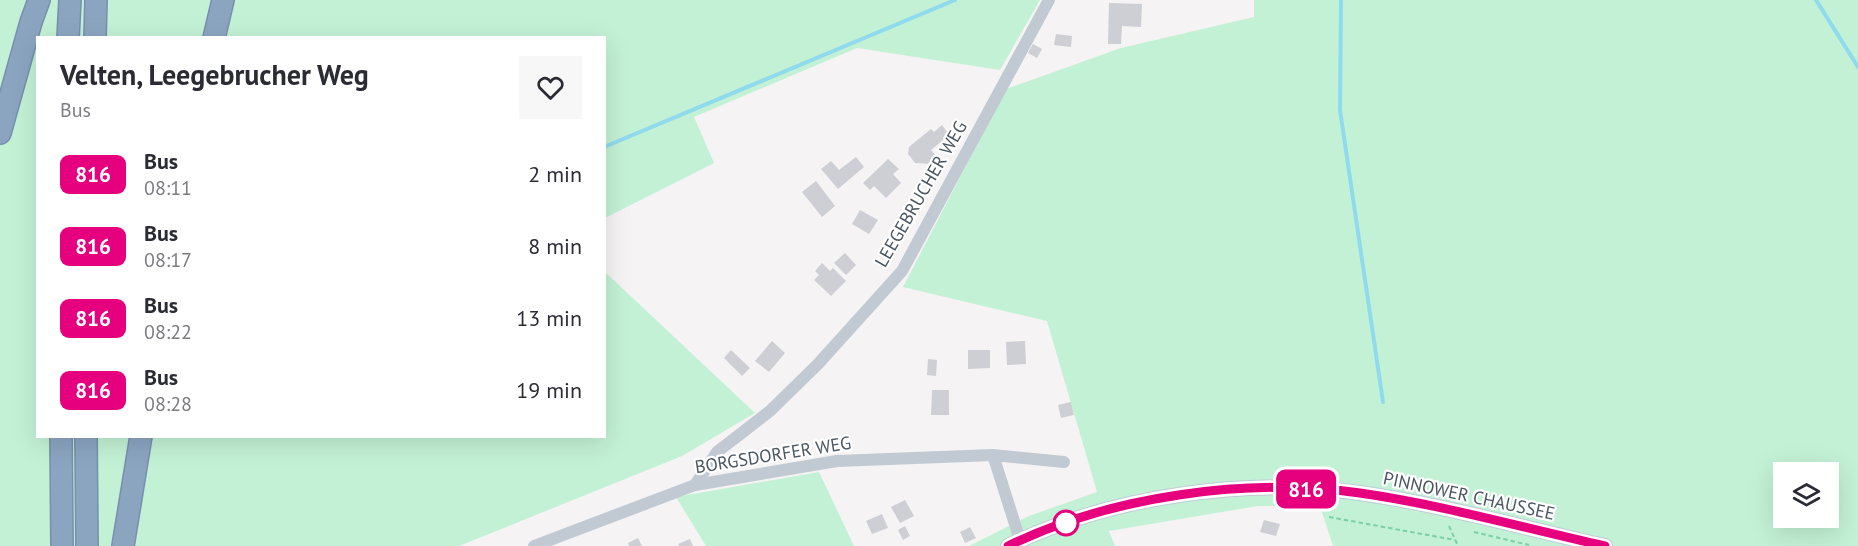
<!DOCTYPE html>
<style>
:root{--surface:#fff;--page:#f7f7f7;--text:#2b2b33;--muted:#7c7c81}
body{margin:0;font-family:"PT Sans",sans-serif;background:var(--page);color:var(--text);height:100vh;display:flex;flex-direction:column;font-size:22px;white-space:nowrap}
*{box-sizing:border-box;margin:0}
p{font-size:20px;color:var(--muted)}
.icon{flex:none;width:33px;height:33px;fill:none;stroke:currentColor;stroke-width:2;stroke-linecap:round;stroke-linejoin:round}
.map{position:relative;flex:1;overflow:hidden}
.panel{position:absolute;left:36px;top:36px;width:570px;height:402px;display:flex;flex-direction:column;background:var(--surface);border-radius:0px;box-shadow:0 6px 24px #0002}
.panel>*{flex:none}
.badge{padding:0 12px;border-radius:9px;font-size:21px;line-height:39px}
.fabs{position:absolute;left:1773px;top:462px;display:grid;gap:12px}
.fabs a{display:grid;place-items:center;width:66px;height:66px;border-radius:0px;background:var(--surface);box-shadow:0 6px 24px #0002;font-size:30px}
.map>.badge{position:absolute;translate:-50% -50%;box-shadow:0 0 0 3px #fff}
.round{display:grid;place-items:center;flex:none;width:63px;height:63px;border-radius:0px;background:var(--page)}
.overview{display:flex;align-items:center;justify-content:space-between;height:102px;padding:0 24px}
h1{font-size:28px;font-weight:700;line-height:45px}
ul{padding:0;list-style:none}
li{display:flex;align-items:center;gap:18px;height:72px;padding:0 24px}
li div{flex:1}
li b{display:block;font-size:22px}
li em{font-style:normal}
li .badge{min-width:66px;font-weight:700;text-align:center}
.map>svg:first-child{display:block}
.green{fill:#c3f1d5;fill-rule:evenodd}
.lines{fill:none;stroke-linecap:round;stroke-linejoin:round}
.stream{stroke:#90daee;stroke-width:4}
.building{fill:#cdcfd5}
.highway-casing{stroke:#7690ad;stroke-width:24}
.path{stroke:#7ad0a6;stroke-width:2;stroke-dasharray:4.5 3;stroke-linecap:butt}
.street{stroke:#c1cad2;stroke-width:12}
.secondary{stroke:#c1cbd6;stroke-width:16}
.highway{stroke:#8ba5c1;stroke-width:21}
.line-casing{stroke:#fff;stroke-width:14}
.line{stroke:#e6007e;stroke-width:9}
.stop-dot{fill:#fff;stroke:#e6007e;stroke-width:3}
.labels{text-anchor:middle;stroke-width:4.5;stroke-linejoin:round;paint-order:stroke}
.street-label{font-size:18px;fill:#4a5661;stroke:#fff}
</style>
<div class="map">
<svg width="1858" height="546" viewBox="0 0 1858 546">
<rect width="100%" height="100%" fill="#f5f3f3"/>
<path class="green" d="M0,0H1040L1000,70L857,48L694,117L714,163L605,218L604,38H38V436H604L605,272L755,413L682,456L459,546H0Z
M1254,0H1858V546H1333L1320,506H1258L1109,531L1115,546H969L1029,516L1097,492L1047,321L903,287L1006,89L1121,48L1254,17ZM1784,472H1828V518H1784Z
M819,472L854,546H706L676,497Z"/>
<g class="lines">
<path class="stream" d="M1341,0L1340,110L1383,402
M1816,0L1858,67
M604,147L955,0"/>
</g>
<path class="building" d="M1109,3L1142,4L1141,27L1122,26L1121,44H1108Z
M1056,34L1072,36L1071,47L1054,45Z
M1033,44L1042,49L1037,58L1028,53Z
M942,125L949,135L931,150L938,158L932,164L915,163L908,154L909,147L931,129L934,132Z
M856,157L864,167L838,189L821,169L831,161L839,170Z
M888,159L899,169L893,174L901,183L886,198L874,186L870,190L863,183Z
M816,181L835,206L822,217L802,192Z
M860,210L878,220L869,234L852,224Z
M845,253L856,265L846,275L834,263Z
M822,263L830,271L833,268L846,281L831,296L814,280L819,275L815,271Z
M772,341L785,353L769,372L755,361Z
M1025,341L1026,364L1007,365L1006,342Z
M731,350L750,368L742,376L724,358Z
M968,350H990V368L968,369Z
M928,359L937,360L936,376L927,375Z
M932,390H949V415H931Z
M1071,402L1074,415L1061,418L1058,405Z
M905,500L914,516L900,523L891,507Z
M882,514L888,528L872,534L866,521Z
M1264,520L1280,524L1276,536L1260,532Z
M905,526L910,536L903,540L898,530Z
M970,527L976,538L965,543L960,532Z
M638,538L642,546H629L628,543Z
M690,539L693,546H679L678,544Z"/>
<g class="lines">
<defs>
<path id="highway" d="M68,38L70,0
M95,38L96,0
M214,38L223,0
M0,133L31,22L39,0
M61,436L62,546
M86,436L87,546
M123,546L141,436"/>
</defs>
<use href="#highway" class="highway-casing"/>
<path class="path" d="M1329,517L1455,540
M1449,526L1458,546
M1474,532L1529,545"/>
<path class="street" d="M993,455L1020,540
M695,485L717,452L770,411L818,364L902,271L1049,0
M534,546L695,485L837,461L993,455L1064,462"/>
<path class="secondary" d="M1008,546C1111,496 1247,477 1360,493C1443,505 1524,528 1605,546"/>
<use href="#highway" class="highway"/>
</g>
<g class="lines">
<defs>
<path id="line" d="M1008,546C1111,496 1247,477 1360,493C1443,505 1524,528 1605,546"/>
</defs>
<use href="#line" class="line-casing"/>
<use href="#line" class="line"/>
</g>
<circle class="stop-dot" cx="1066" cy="523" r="12"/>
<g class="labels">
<g class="street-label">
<text transform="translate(921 194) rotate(-60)" y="6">LEEGEBRUCHER WEG</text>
<text transform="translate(773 455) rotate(-9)" y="6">BORGSDORFER WEG</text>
<text transform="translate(1469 496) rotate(12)" y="6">PINNOWER CHAUSSEE</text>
</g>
</g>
</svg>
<div class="fabs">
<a><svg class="icon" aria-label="layers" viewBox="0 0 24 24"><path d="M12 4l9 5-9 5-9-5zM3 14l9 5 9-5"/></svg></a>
</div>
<b class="badge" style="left:1306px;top:489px;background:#e6007e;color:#fff">816</b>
<section class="panel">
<div class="overview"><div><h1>Velten, Leegebrucher Weg</h1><p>Bus</p></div><a class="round"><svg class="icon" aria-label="heart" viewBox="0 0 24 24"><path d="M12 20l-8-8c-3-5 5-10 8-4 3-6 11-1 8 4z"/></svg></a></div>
<ul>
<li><span class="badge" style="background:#e6007e;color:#fff">816</span><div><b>Bus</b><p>08:11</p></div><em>2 min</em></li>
<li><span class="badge" style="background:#e6007e;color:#fff">816</span><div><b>Bus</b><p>08:17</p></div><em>8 min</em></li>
<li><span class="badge" style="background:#e6007e;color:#fff">816</span><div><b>Bus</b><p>08:22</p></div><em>13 min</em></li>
<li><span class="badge" style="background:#e6007e;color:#fff">816</span><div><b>Bus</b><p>08:28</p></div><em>19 min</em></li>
</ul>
</section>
</div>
